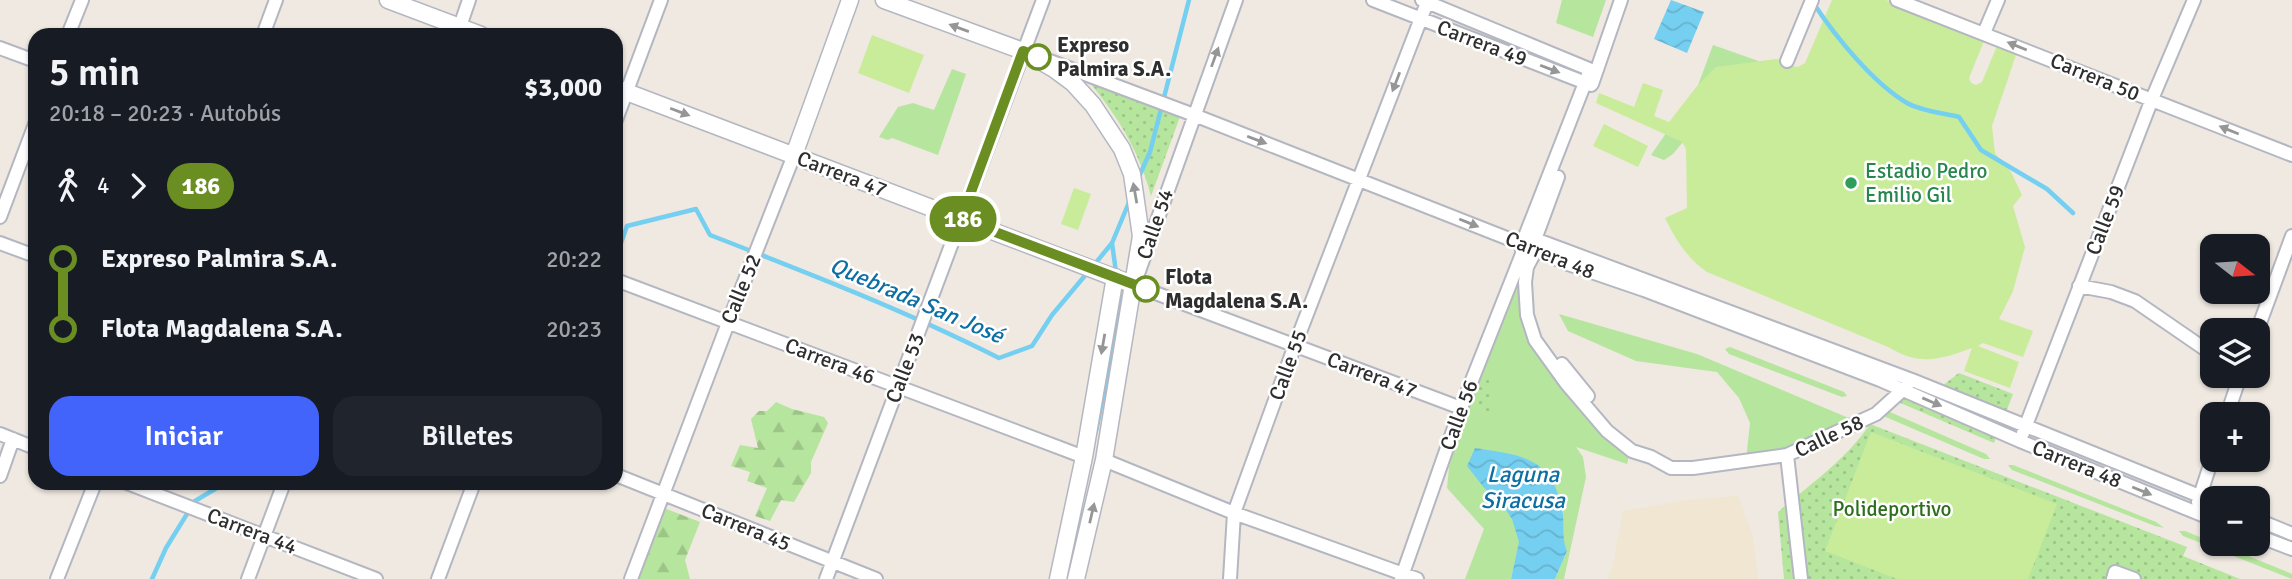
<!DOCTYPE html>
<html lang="es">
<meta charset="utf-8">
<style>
:root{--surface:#171b24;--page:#20242c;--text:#f1f3f6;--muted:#9ea1a6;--accent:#4264fb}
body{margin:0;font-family:Signika,sans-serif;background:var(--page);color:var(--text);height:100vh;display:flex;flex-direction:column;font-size:26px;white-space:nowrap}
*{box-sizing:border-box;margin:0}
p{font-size:23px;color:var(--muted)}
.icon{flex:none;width:38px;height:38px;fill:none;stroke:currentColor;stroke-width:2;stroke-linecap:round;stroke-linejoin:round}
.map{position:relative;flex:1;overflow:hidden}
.drawer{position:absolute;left:28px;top:28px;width:595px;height:462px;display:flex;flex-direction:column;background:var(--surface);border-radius:21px;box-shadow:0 2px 5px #0004}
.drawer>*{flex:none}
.badge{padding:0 14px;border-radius:23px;font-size:24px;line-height:46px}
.needle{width:46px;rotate:107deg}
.fabs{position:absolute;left:2200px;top:234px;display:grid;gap:14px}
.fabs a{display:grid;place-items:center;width:70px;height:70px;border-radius:14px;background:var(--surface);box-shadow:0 2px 5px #0004;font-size:35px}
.map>.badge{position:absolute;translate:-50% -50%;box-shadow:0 0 0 4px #fff}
.legs{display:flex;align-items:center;gap:10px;height:77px;padding:0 21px;font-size:23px}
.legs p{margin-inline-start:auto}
.head{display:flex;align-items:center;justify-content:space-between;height:119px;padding:0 21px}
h1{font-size:38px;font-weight:600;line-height:52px}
.primary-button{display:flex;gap:14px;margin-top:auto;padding:14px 21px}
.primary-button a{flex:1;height:80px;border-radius:21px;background:var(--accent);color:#fff;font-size:28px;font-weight:600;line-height:80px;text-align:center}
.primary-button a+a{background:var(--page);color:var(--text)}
ul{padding:0 21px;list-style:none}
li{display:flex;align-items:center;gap:24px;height:70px;font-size:26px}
li i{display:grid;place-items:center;width:10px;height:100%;margin:0 9px;background:currentColor}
li i::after{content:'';width:18px;height:18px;margin:-9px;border:5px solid;border-radius:50%;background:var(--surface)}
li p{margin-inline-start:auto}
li:first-child i{background:linear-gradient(#0000 50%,currentColor 0)}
li:last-child i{background:linear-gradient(currentColor 50%,#0000 0)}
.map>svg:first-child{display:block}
.education{fill:#f0e6d1}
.grass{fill:#b6e59e}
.forest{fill:url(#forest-firs)}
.park{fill:url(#park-dots)}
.pitch{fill:#c9ec9a}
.water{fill:url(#water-waves)}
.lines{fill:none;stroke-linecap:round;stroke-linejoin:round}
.stream{stroke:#75cff0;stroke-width:4.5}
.street-casing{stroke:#b4b7c1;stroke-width:16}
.secondary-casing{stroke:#b4b7c1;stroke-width:19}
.street{stroke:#fff;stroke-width:12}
.secondary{stroke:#fff;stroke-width:16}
.oneway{fill:#969696}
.line-1-casing{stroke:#fff;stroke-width:16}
.line-1{stroke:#6b8e23;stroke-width:10}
.stop-1-dot{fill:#fff;stroke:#6b8e23;stroke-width:3.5}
.leisure-dot{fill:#2e9e5b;stroke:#fff;stroke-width:2.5}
.labels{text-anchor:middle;stroke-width:5;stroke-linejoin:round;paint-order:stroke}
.street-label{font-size:21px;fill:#2e2e2e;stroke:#fff}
.stop-label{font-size:21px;font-weight:bold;fill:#2e2e2e;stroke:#fff;text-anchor:start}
.leisure-label{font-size:21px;fill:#27864d;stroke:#fff;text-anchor:start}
.park-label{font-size:21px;fill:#2c6e1b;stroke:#fff}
.water-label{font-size:23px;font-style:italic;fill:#0d6fa3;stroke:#fff}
</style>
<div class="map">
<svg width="2292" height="579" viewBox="0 0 2292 579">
<defs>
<pattern id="forest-firs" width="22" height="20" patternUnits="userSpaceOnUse" patternTransform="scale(1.75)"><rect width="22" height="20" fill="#b6e59e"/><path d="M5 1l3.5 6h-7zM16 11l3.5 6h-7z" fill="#9dc588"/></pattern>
<pattern id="park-dots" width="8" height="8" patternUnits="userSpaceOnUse" patternTransform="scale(1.75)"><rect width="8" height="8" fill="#b6e59e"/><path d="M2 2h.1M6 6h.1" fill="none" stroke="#9dc588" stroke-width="1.8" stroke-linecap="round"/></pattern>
<pattern id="water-waves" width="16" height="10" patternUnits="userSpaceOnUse" patternTransform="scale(1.75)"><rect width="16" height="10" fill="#75cff0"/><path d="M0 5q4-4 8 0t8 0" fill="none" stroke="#66b2ce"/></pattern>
</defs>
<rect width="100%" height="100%" fill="#efe9e1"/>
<path class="education" d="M1738,496L1753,537L1758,579H1608L1613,565L1623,511L1687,500Z"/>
<path class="grass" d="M1562,0H1606L1593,37L1556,23Z
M1713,45L1764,63L1687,137L1673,154L1664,160L1651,155L1697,88Z
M952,69L966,74L938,155L892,138L888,140L879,137L898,107L913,103L934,110Z
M1524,257V292L1534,338L1631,448L1627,464L1576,447L1583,457L1586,477L1564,579H1555L1567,551L1563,541V510L1485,489C1501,502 1521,522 1519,546C1517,557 1513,568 1511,579H1465L1484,529L1447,488L1449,467L1468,402Z
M1559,314L1697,354L1851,419L1850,423L1830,445L1745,469L1750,423L1739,398L1717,372L1636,361L1568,331Z
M1730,347L1844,392L1847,396L1842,397L1729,354L1725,349Z
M1883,409L1986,454L1990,459H1984L1881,415Z
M2008,465H2013L2156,522L2164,528L2155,526L2012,470Z
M2179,531H2185L2212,542V544H2219L2292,574V579L2183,536Z"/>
<path class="forest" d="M776,402L792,409L824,417L828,423L811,462V473L794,502L781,500L770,521L755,516L767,488L747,481L750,472L731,466L740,445L758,448L751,419L759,411H767Z
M664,508L700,522L685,560L690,579H633Z"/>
<path class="park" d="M1090,83L1181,114L1151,196C1140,153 1119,118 1090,83Z
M1959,373L2013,394L1994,443L1891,399L1938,389Z
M1480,375L1489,380L1490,398L1494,413L1469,407Z
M1870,424L2187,547L2183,556L2240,579H2142L2123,572L2120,579H1784L1778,512C1809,485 1847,459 1870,424Z"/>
<path class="pitch" d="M1832,0H1886L1986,36L1969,78L1971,83L1976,85L1982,82L1999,41L2018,49L1992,126L1995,153L2011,172L2022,195L2013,206L2025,247L2013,291L1999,319L2033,331L2023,357L1983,343L1978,346L2019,362L2010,388L1964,371L1972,348C1939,360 1920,366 1888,347L1707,272C1688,259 1675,239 1665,218L1687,208L1686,149L1682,142L1596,103L1599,93L1634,107L1643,83L1663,90L1654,116L1669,122L1697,86L1716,67L1776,59L1786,60L1788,65L1798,67L1805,63Z
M872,35L924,55L909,93L858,73Z
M1604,124L1648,146L1638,167L1593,146Z
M1074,188L1091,194L1078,230L1061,224Z
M1871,432L2057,504L2028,579H1897L1825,551Z"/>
<path class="water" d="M1671,0L1704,12L1687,53L1654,39Z
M1475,448C1520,455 1551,456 1562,508C1565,523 1561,537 1567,551L1555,579H1511L1519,542L1512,519L1500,501L1485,489L1467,466Z"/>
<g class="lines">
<path class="stream" d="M1814,4C1835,36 1873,83 1907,103C1921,111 1943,113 1959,117L1981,150L2047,189L2073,213
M1138,179L1150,152L1189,0
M1112,243L1116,272
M616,257L627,226L696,209L710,235C808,273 906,311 999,358L1032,346L1052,315L1088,272
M1094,265L1112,243L1130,200
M1096,431L1121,310L1119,295
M152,579L166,548L195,501L225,483"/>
<defs>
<path id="street" d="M1236,0L1134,285L1461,408
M1373,0L1591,85
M1422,0L1596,72
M1897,0L2292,155
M1984,33L1998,0
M68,35L82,0
M263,35L276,0
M457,35L469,0
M0,48L35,61
M1050,61L1194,115L1532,248L1568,264L1644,290L1880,380L2020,441L2212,519
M1787,61L1812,0
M1592,84L1621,0
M616,120L661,0
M0,217L35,124
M1527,236L1912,380L2212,501
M0,243L35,256
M1533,245L1558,177
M1536,250L1527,267L1525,282L1527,315L1535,340L1566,383L1607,431L1632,451L1651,457L1671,468H1693L1787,455L1876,414L1907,386
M616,280L1084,457
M2079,286L2111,292L2135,301L2212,354
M2257,331L2292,236
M1562,364L1588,396
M2227,415L2240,376
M2023,433L2152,99L2194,0
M0,434L35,448
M1787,455L1801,579
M1104,460L1234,513L1417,579
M616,475L876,579
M0,476L13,439
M127,483L376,579
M2198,502L2212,459
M2258,520L2292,534
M2258,536L2292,549
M57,579L95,483
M248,579L284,483
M438,579L474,483
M631,579L728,323L794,155
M826,579L1043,0
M1230,579L1234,513L1295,345L1428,0
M1401,579L1461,408L1522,254V244L1590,70
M2113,579L2115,572L2134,579"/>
<path id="secondary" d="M388,0L481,35
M884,0L1023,51L1054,69L1073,83L1093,105L1122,149L1132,174L1141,236L1104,460L1076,579
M616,88L1134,285
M794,155L850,0
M1058,579L1084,457L1115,277"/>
</defs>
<use href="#street" class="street-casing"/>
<use href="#secondary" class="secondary-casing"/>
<use href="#street" class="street"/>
<use href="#secondary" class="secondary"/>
</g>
<defs><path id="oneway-solid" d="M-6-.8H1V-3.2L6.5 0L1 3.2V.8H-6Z" transform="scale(1.75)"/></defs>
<g class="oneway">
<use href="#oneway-solid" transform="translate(959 28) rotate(-160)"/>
<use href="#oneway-solid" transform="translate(2017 46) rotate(-158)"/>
<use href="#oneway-solid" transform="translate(1215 57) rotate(-70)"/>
<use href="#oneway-solid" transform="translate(1550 69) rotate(21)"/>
<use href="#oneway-solid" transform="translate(1396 82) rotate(111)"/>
<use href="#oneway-solid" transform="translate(680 112) rotate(21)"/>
<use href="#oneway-solid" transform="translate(2229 130) rotate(-158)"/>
<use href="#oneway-solid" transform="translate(1257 140) rotate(21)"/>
<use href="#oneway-solid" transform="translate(1135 193) rotate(-100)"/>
<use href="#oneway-solid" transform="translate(1469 223) rotate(22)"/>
<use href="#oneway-solid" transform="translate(1103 344) rotate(100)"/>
<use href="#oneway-solid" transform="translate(1932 402) rotate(23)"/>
<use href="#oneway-solid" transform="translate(2142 491) rotate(22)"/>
<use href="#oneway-solid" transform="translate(1092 513) rotate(-77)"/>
</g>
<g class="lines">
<defs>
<path id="line-1" d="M1038,57L1023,51L961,219L1146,289"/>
</defs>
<use href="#line-1" class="line-1-casing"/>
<use href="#line-1" class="line-1"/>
</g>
<g class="stop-1-dot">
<circle cx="1038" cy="57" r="12"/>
<circle cx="1146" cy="289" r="12"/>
</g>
<circle class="leisure-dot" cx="1851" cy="183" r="7"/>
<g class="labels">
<g class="street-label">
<text transform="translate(1482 43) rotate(21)" y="7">Carrera 49</text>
<text transform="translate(2095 77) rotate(22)" y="7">Carrera 50</text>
<text transform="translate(842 174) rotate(21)" y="7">Carrera 47</text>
<text transform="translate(2105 220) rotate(-69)" y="7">Calle 59</text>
<text transform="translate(1155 224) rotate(-71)" y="7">Calle 54</text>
<text transform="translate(1550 255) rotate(22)" y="7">Carrera 48</text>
<text transform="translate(741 289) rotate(-68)" y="7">Calle 52</text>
<text transform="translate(830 361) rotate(21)" y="7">Carrera 46</text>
<text transform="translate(1288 365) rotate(-70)" y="7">Calle 55</text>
<text transform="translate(905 368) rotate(-69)" y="7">Calle 53</text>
<text transform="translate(1372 375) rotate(21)" y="7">Carrera 47</text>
<text transform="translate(1459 415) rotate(-70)" y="7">Calle 56</text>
<text transform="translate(1829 436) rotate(-25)" y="7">Calle 58</text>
<text transform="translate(2077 464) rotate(22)" y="7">Carrera 48</text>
<text transform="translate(746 527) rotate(22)" y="7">Carrera 45</text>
<text transform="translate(252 531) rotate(21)" y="7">Carrera 44</text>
</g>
<g class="stop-label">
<text x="1057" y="52">Expreso<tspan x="1057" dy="24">Palmira S.A.</tspan></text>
<text x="1165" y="284">Flota<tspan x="1165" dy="24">Magdalena S.A.</tspan></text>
</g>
<g class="leisure-label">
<text x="1865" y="178">Estadio Pedro<tspan x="1865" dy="24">Emilio Gil</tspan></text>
</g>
<g class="park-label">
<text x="1892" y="516">Polideportivo</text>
</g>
<g class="water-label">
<text transform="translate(917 300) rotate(23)" y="8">Quebrada San José</text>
<text x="1523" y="482">Laguna<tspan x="1523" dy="26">Siracusa</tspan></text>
</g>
</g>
</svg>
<div class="fabs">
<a><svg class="needle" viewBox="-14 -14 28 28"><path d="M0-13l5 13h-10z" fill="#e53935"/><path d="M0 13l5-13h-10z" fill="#9ea1a6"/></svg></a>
<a><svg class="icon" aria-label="layers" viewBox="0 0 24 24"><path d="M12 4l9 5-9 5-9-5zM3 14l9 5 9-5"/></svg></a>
<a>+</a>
<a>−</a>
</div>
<b class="badge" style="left:963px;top:219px;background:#6b8e23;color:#fff">186</b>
<section class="drawer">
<div class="head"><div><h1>5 min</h1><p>20:18 – 20:23 · Autobús</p></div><b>$3,000</b></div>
<div class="legs"><svg class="icon" aria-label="walk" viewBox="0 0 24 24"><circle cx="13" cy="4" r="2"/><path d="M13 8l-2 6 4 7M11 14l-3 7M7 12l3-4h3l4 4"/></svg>4<svg class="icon" aria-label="forward" viewBox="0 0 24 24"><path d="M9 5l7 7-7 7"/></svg><b class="badge" style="background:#6b8e23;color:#fff">186</b></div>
<ul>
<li><i style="color:#6b8e23"></i><b>Expreso Palmira S.A.</b><p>20:22</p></li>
<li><i style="color:#6b8e23"></i><b>Flota Magdalena S.A.</b><p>20:23</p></li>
</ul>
<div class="primary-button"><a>Iniciar</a><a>Billetes</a></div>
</section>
</div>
